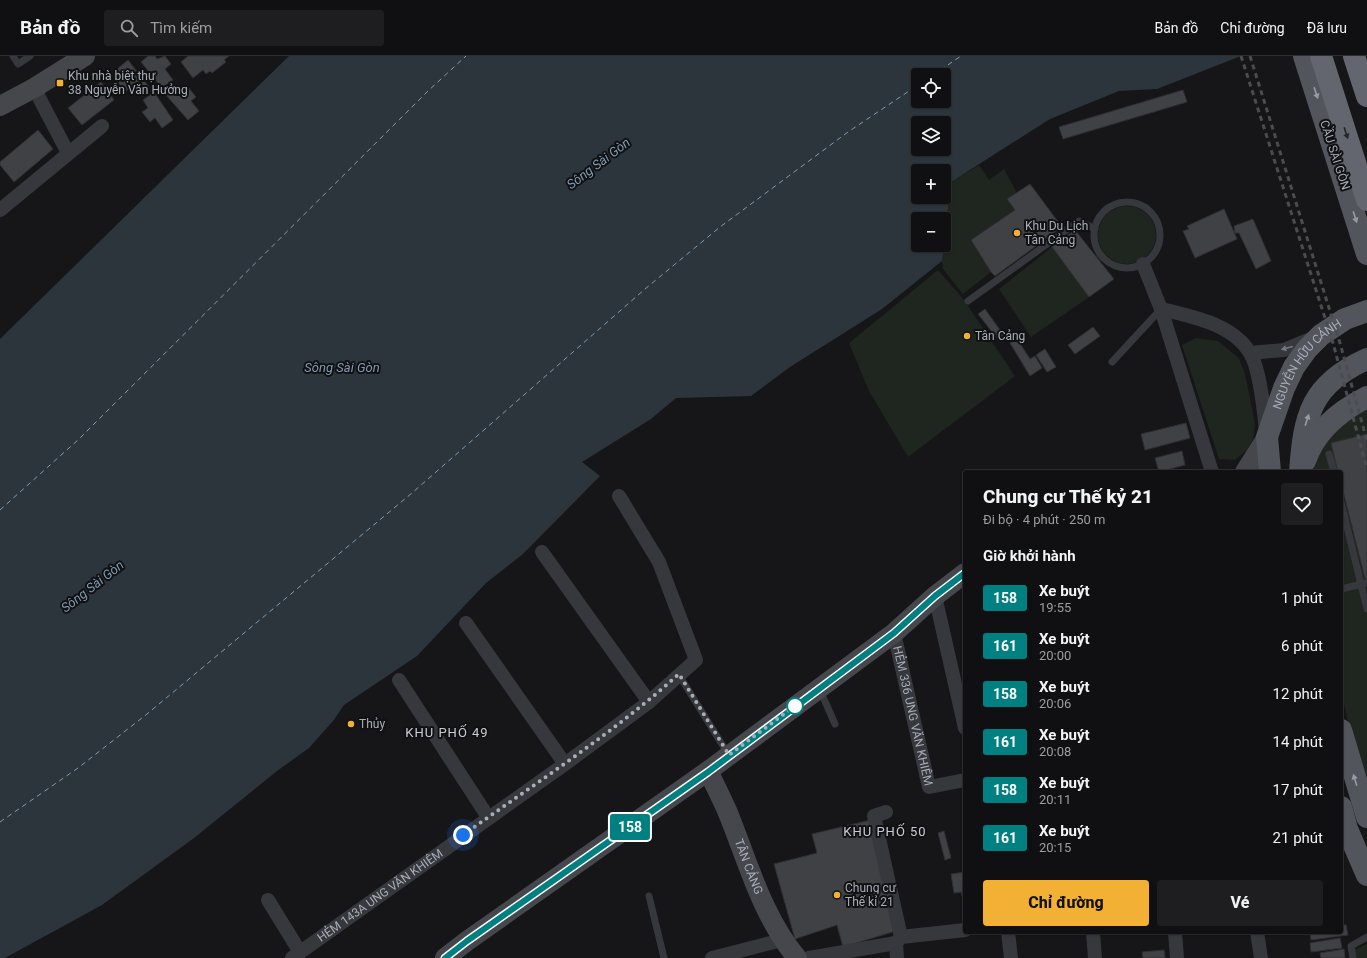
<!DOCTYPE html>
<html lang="vi">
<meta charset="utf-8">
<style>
:root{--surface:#101012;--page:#1e1e20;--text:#f1f3f6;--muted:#9c9d9f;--line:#303032;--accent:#f2b134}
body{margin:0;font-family:Roboto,sans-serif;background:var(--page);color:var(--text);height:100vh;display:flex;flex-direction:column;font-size:15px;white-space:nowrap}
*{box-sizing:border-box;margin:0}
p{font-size:13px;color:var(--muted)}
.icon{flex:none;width:22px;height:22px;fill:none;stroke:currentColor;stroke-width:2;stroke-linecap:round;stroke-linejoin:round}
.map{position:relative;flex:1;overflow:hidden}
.sheet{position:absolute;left:963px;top:414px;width:380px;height:464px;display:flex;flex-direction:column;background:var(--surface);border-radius:4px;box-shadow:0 1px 3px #0004,0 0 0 1px var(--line)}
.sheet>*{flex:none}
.badge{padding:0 8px;border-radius:3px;font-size:14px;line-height:26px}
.tools{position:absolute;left:911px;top:12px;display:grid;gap:8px}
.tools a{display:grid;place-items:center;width:40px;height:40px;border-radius:4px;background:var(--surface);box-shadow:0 1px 3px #0004,0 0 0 1px var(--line);font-size:20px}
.you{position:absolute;width:20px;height:20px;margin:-10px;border:3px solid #fff;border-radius:50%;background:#1a73e8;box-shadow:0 0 0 6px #1a73e833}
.map>.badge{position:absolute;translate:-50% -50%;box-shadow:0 0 0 2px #fff}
h2{padding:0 20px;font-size:15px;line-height:36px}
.round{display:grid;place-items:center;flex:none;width:42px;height:42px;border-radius:4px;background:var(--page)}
.overview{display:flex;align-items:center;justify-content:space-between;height:68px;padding:0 20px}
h1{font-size:19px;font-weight:800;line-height:30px}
.primary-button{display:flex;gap:8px;margin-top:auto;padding:8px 20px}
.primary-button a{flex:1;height:46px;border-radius:4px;background:var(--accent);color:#111;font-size:16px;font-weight:800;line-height:46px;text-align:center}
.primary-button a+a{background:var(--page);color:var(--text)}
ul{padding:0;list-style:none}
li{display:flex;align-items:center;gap:12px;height:48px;padding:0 20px}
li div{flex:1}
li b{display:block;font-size:15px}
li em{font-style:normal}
li .badge{min-width:44px;font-weight:700;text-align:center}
header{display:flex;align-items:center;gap:24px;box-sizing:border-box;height:56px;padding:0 20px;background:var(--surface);border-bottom:1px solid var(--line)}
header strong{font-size:19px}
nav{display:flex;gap:22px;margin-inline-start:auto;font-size:14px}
.search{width:280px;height:36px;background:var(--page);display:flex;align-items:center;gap:10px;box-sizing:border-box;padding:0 14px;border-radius:4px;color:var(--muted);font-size:15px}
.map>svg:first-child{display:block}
.green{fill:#1e261f}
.water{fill:#2c353c;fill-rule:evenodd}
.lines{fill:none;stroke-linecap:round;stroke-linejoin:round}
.ferry{stroke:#7f9bb3;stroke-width:1;stroke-dasharray:5 4;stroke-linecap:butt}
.building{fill:#404145;stroke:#303034}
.lane{stroke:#37383d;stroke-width:7}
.street{stroke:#37383d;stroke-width:14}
.secondary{stroke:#45474d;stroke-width:20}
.primary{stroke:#53555c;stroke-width:22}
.highway{stroke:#63666e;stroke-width:22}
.rail{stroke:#4a4c52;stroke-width:3;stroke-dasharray:5 4;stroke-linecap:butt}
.oneway{fill:#979ba6}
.oneway2{fill:#26262a}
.oneway3{fill:#757881}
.line-casing{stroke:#fff;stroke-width:9}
.line{stroke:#008080;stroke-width:6}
.walk{stroke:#a8adb8;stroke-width:4;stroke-dasharray:0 7.2}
.poi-dot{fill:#f2b134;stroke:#111113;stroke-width:1.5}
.stop-dot{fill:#fff;stroke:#008080;stroke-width:2}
.labels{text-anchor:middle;stroke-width:4;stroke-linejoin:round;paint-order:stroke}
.poi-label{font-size:12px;fill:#a8adb8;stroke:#111113;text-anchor:start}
.street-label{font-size:12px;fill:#a8adb8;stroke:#111113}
.water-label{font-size:13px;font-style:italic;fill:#7f9bb3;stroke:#111113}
.neighbourhood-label{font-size:13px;letter-spacing:1px;fill:#c9ccd4;stroke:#111113}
</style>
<header>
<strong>Bản đồ</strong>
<div class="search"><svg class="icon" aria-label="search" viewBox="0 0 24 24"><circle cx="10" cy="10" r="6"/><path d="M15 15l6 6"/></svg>Tìm kiếm</div>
<nav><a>Bản đồ</a><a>Chỉ đường</a><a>Đã lưu</a></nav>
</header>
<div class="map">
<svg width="1367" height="902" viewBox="0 0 1367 902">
<rect width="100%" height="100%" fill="#161618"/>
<path class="green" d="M979,109L989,124L1004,113L1017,137L1007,143L1015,154L971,184L991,216L963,238L943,213L942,205L951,126Z
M1098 179a29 29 0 1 1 58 0a29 29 0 1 1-58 0Z
M1052,191L1089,241L1031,281L999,233Z
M938,214L964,244L1015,320L908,401L869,335L849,287Z
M1196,282L1218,285L1239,302L1245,318L1252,352L1255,369L1253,383L1247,394L1235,404L1219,403L1182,289Z
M1367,353V731L1355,695L1341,635V416H1313L1323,387L1335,372Z
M1367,888V902H1355L1354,894Z"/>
<path class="water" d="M289,0H1241L1157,33L1119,35L1050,63L951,126L944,186V163H918V189H944L942,205L882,253L790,311L751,340L676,342L651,363L582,406L600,420L523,498L486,527L417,600L344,649L333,665L309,692L277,715L194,782L102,849L5,902H0V283ZM918,19H944V45H918ZM918,67H944V93H918ZM918,115H944V141H918Z"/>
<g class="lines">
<path class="ferry" d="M933,19L961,0
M0,454L79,383L428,35L466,0
M0,766L78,712L147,658L412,437L645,233L720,171L848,76L918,29"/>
</g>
<path class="building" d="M148,0H155L157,3L165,0L171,8L165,13L173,24L162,32L141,6Z
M188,0H229L224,4L226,6L212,17L210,15L206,18L203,14L193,22L181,6Z
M128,4L149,31L138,40L131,31L125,36L116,24L122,19L117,13Z
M101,26L114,44L82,69L68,52Z
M176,29L182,36L188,31L196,41L191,45L199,55L188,64L165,38Z
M1183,34L1187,46L1063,83L1059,71Z
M154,36L173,64L162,72L155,62L150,66L142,56L148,52L143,44Z
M38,74L53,93L14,126L0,109V106Z
M1030,128L1062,171L995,220L991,216L971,184L1015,154L1007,143Z
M1224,153L1237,183L1195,202L1183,175L1189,173L1187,170Z
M1253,163L1271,205L1256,213L1239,177H1235L1234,170Z
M1075,174L1114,223L1089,241L1052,191Z
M985,253L1005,281L999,285L978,258Z
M1093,271L1100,280L1075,298L1068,289Z
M1017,283L1030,303L1035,300L1042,312L1030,320L1010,287Z
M1045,293L1056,311L1047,316L1036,299Z
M1186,367L1190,382L1145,394L1141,378Z
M1367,378V530L1341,427V416H1338L1331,387Z
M1182,395L1185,409L1159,416L1155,402Z
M875,763L899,874L843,891L837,869L795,883L774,808L817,797L812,778Z
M944,775L951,802L945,804L938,777Z
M965,816V840H962L961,836L954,837L951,818Z
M1341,869H1346L1348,879L1311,884L1310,876H1341Z
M1340,882L1342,892L1311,896L1310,887Z
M1344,893L1345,902H1321L1320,897Z
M1164,894L1165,902H1143L1142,896Z"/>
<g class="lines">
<path class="lane" d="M13,0L18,8L30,0
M1094 179a33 33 0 1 1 66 0a33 33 0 1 1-66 0Z
M968,245L1079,165L1095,173
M1112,306L1161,253
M1329,398L1334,416
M1341,446L1367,553
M1341,533L1367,527
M679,619L728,698
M820,634L835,668
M649,840L664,902
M1353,902L1351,890L1367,881"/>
<g class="street">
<path d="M34,32L68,97"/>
<path d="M0,154L102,70"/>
<path d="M1143,208L1161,253L1212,416"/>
<path d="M1161,253C1191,260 1233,268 1250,297C1260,313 1264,355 1266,375"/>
<path d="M1250,297L1284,294L1313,282"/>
<path d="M542,496L649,646"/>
<path d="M935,540L965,672"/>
<path d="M466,567L565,708"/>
<path id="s1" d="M894,577L929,731L965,724"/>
<path d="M399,624L488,761"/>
<path d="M886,756L874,760L901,881L896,887L897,902"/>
<path d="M268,844L300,896"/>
<path d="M1008,876L1011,902"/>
<path d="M1093,876L1095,902"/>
<path d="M1175,876L1177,902"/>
<path d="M1257,876L1261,902"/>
<path d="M901,881L965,874"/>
<path id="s2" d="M292,902L565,708L649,646L696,604L659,506L619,440"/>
<path d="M712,902L782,884"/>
<path d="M809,902L896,887"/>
</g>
<g class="secondary">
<path d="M0,50L34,32L85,0"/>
<path d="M1245,416L1267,381"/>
<path id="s3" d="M708,715C715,729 722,743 728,757C748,806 762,860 797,902"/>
<path d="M445,902L467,885L708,715L894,577L935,540L965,517"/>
</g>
<g class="primary">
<path d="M1304,0L1367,198"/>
<path d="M1305,405C1315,375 1339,355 1367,341"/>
<path id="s4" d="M1270,416L1267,381L1284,332L1294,311L1307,293L1321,279L1345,263L1367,255"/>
<path d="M1300,416C1304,359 1311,328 1367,303"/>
<path d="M1341,674L1367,761"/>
<path d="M1341,751L1347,773L1367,819"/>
</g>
<path class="highway" d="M1321,0L1367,144
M1354,0L1367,40"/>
<path class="rail" d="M1241,0L1333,287L1367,413
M1250,0L1340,287L1367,385"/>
</g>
<defs><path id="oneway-solid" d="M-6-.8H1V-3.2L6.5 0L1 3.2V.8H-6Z"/></defs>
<g class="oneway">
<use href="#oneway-solid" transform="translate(1316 37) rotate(72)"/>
<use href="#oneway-solid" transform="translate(1355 161) rotate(72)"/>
<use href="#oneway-solid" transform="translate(1307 364) rotate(-72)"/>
<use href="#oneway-solid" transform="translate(1355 724) rotate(-107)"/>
</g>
<use class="oneway2" href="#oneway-solid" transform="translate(1346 77) rotate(72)"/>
<use class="oneway3" href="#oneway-solid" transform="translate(1287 292) rotate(165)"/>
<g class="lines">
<defs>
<path id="line" d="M445,902L467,885L708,716L894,577L935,540L965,517"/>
</defs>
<use href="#line" class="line-casing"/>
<use href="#line" class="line"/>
<path class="walk" d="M463,779C536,727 612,678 679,618L729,699L796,649L795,650"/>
</g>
<g class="poi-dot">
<rect x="56" y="23" width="8" height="8" rx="2"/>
<circle cx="1017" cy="177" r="4"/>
<circle cx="967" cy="280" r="4"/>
<circle cx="351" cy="668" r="4"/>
<circle cx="837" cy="839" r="4"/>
</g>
<circle class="stop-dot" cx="795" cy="650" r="8"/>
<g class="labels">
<g class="poi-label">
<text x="68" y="24">Khu nhà biệt thự<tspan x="68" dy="14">38 Nguyễn Văn Hưởng</tspan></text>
<text x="1025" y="174">Khu Du Lịch<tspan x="1025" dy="14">Tân Cảng</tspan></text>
<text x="975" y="284">Tân Cảng</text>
<text x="359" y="672">Thủy</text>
<text x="845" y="836">Chung cư<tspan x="845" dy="14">Thế kỉ 21</tspan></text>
</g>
<g class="street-label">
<text transform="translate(1335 99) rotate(72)" y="4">CẦU SÀI GÒN</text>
<text dy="4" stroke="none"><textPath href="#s4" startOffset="120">NGUYỄN HỮU CẢNH</textPath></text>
<text dy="4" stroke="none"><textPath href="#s1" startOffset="85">HẺM 336 UNG VĂN KHIÊM</textPath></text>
<text dy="4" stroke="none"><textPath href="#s3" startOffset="104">TÂN CẢNG</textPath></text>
<text dy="4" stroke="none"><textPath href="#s2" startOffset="108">HẺM 143A UNG VĂN KHIÊM</textPath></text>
</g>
<g class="water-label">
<text transform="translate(598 107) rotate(-37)" y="5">Sông Sài Gòn</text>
<text x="342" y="316">Sông Sài Gòn</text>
<text transform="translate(92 530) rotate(-38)" y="5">Sông Sài Gòn</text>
</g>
<g class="neighbourhood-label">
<text x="447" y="681">KHU PHỐ 49</text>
<text x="885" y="780">KHU PHỐ 50</text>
</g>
</g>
</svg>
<div class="tools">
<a><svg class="icon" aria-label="locate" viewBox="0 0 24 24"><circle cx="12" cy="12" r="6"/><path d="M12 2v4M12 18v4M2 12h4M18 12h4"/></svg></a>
<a><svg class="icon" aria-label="layers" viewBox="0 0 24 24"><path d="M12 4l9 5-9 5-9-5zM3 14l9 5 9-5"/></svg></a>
<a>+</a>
<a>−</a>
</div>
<div class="you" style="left:463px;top:779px"></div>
<b class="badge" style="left:630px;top:771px;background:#008080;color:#fff">158</b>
<section class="sheet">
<div class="overview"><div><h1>Chung cư Thế kỷ 21</h1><p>Đi bộ · 4 phút · 250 m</p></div><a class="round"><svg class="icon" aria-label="heart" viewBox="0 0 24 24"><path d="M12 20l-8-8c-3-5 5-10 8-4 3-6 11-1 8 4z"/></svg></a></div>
<h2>Giờ khởi hành</h2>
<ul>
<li><span class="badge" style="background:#008080;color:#fff">158</span><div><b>Xe buýt</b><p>19:55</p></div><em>1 phút</em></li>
<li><span class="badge" style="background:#008080;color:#fff">161</span><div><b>Xe buýt</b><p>20:00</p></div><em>6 phút</em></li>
<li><span class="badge" style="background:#008080;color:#fff">158</span><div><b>Xe buýt</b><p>20:06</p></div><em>12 phút</em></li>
<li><span class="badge" style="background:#008080;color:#fff">161</span><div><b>Xe buýt</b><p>20:08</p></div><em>14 phút</em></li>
<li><span class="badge" style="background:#008080;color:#fff">158</span><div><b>Xe buýt</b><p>20:11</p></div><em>17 phút</em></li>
<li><span class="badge" style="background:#008080;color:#fff">161</span><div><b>Xe buýt</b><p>20:15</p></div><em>21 phút</em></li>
</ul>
<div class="primary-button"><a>Chỉ đường</a><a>Vé</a></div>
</section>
</div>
